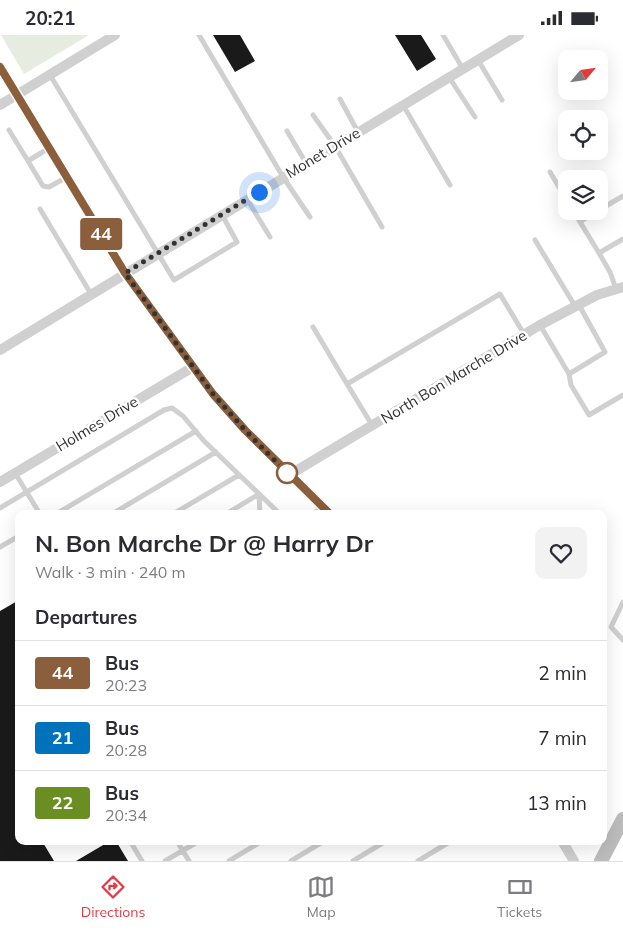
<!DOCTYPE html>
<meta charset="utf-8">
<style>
:root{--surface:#fff;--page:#f2f2f3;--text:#2b2b33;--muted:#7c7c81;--line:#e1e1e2;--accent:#e63946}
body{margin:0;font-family:Mulish,sans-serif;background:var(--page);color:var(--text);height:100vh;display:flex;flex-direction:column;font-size:19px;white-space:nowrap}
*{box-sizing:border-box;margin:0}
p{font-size:16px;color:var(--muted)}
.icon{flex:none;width:28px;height:28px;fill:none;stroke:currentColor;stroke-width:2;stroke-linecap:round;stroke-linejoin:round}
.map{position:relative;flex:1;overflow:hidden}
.panel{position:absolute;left:15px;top:475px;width:592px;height:335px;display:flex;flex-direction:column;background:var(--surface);border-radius:10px;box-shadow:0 5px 20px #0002}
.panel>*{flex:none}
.badge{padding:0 10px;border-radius:4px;font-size:18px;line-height:32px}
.needle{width:32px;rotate:61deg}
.controls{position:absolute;left:558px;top:15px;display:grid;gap:10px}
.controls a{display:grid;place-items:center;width:50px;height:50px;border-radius:10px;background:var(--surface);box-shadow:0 5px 20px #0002;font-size:25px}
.you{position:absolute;width:25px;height:25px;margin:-12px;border:4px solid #fff;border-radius:50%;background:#1a73e8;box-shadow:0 0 0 8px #1a73e833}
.map>.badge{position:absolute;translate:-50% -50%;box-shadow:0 0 0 2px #fff}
h2{padding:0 20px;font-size:19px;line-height:45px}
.round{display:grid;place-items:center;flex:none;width:52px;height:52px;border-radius:10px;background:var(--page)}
.headline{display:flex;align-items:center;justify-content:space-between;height:85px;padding:0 20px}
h1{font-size:24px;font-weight:700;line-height:38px}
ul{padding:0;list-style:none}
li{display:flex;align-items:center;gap:15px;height:65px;padding:0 20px;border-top:1px solid var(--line)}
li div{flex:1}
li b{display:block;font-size:19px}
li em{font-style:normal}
li .badge{min-width:55px;font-weight:700;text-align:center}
.status{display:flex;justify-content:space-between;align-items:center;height:35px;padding:0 25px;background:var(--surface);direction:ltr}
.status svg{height:14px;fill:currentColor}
.tabs{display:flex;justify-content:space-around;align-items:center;height:70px;border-top:1px solid var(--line);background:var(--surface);font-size:14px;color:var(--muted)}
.tabs a{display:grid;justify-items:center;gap:2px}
.tabs .selected{color:var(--accent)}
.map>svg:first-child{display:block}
.green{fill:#e6ecdf}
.building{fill:#1a1a1a}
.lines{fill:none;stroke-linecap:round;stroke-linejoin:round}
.service{stroke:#d0d0d0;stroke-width:5}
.minor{stroke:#d0d0d0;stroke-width:10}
.secondary{stroke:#bdbdbd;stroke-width:14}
.line-casing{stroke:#fff;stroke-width:11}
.line{stroke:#8b5e3c;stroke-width:8}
.walk{stroke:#333;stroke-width:5;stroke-dasharray:0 9}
.stop-dot{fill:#fff;stroke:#8b5e3c;stroke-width:2.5}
.labels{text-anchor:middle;stroke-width:5;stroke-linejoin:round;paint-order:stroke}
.street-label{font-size:15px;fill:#333;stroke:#fff}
</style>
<div class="status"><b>20:21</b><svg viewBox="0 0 49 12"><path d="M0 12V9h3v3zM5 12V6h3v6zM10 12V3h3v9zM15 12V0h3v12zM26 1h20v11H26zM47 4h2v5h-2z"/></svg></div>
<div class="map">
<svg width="623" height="826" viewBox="0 0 623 826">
<rect width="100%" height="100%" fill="#fff"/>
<path class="green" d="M1,0H89L24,39Z"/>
<path class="building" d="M213,0H240L255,26L235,37Z
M395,0H421L436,24L417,36Z
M19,565V806H42L54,826H0V576Z
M110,806H116L128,826H76Z"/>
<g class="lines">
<path class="service" d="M199,0L283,142L310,182
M443,0L463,34
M478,25L502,65
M50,40L174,245L237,207L222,180
M449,42L475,82
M340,64L358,97
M403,70L450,150
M313,80L335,111L382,192
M9,95L28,126
M287,96L306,128
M49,113L28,126L43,151L49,152L67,142
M550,137L566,164
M247,164L270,202
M40,174L91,259
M599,175L623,161
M574,176L580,187
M597,176L580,187L599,218
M535,205L575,271
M616,254L610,237L599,218L623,204
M540,290L569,339L605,317L579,270
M313,292L347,349
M569,339L571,350L589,380L623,360
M372,390L347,349L500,259L524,299
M15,438L40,479
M259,459L260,479
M0,473L164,375L172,373L183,381L204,406L280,479
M56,479L196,396
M112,479L216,417
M173,479L239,440
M226,479L259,459
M312,479L323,472
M0,512L19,501
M623,567L611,592L623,605
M130,806L142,826
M177,806L189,826
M165,826L199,806
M229,826L262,806
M291,826L324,806
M353,826L386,806
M418,826L451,806"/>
<path class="minor" d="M0,32L125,238L213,359L245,395L330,479
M0,70L115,0
M0,315L519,0
M289,440L540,290L597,260L623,252
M0,447L193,332
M562,806L574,826"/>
<path class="secondary" d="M601,826L623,784"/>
</g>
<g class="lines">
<defs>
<path id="line" d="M0,32L125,238L213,359L245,395L330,479"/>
</defs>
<use href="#line" class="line-casing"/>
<use href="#line" class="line"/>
<path class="walk" d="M259,157L125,238L213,359L245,395L289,440L287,438"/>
</g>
<circle class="stop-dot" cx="287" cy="438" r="10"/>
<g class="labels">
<g class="street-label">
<text transform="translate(323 118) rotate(-31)" y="5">Monet Drive</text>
<text transform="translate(454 342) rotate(-31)" y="5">North Bon Marche Drive</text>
<text transform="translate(97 389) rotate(-31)" y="5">Holmes Drive</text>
</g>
</g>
</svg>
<div class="controls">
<a><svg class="needle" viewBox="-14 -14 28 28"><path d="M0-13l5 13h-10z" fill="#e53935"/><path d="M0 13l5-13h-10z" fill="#7c7c81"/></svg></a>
<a><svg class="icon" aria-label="locate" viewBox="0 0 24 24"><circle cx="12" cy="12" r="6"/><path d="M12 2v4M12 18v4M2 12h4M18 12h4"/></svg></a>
<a><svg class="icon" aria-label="layers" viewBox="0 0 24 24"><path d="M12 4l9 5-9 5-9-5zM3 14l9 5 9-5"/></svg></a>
</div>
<div class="you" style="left:259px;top:157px"></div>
<b class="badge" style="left:101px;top:199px;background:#8b5e3c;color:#fff">44</b>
<section class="panel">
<div class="headline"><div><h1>N. Bon Marche Dr @ Harry Dr</h1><p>Walk · 3 min · 240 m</p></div><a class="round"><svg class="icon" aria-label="heart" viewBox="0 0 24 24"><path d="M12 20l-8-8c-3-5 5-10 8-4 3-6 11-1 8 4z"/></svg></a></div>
<h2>Departures</h2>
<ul>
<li><span class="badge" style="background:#8b5e3c;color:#fff">44</span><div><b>Bus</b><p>20:23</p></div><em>2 min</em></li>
<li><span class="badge" style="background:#0072bc;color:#fff">21</span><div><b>Bus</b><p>20:28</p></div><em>7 min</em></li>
<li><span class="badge" style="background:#6b8e23;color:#fff">22</span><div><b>Bus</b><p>20:34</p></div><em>13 min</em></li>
</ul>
</section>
</div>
<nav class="tabs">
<a class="selected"><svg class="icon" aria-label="directions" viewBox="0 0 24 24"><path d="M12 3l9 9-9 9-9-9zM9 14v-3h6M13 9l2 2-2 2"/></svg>Directions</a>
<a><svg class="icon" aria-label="map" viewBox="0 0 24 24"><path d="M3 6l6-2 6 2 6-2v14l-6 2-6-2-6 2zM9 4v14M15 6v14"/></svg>Map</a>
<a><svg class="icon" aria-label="tickets" viewBox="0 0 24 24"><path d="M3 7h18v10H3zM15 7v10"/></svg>Tickets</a>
</nav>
